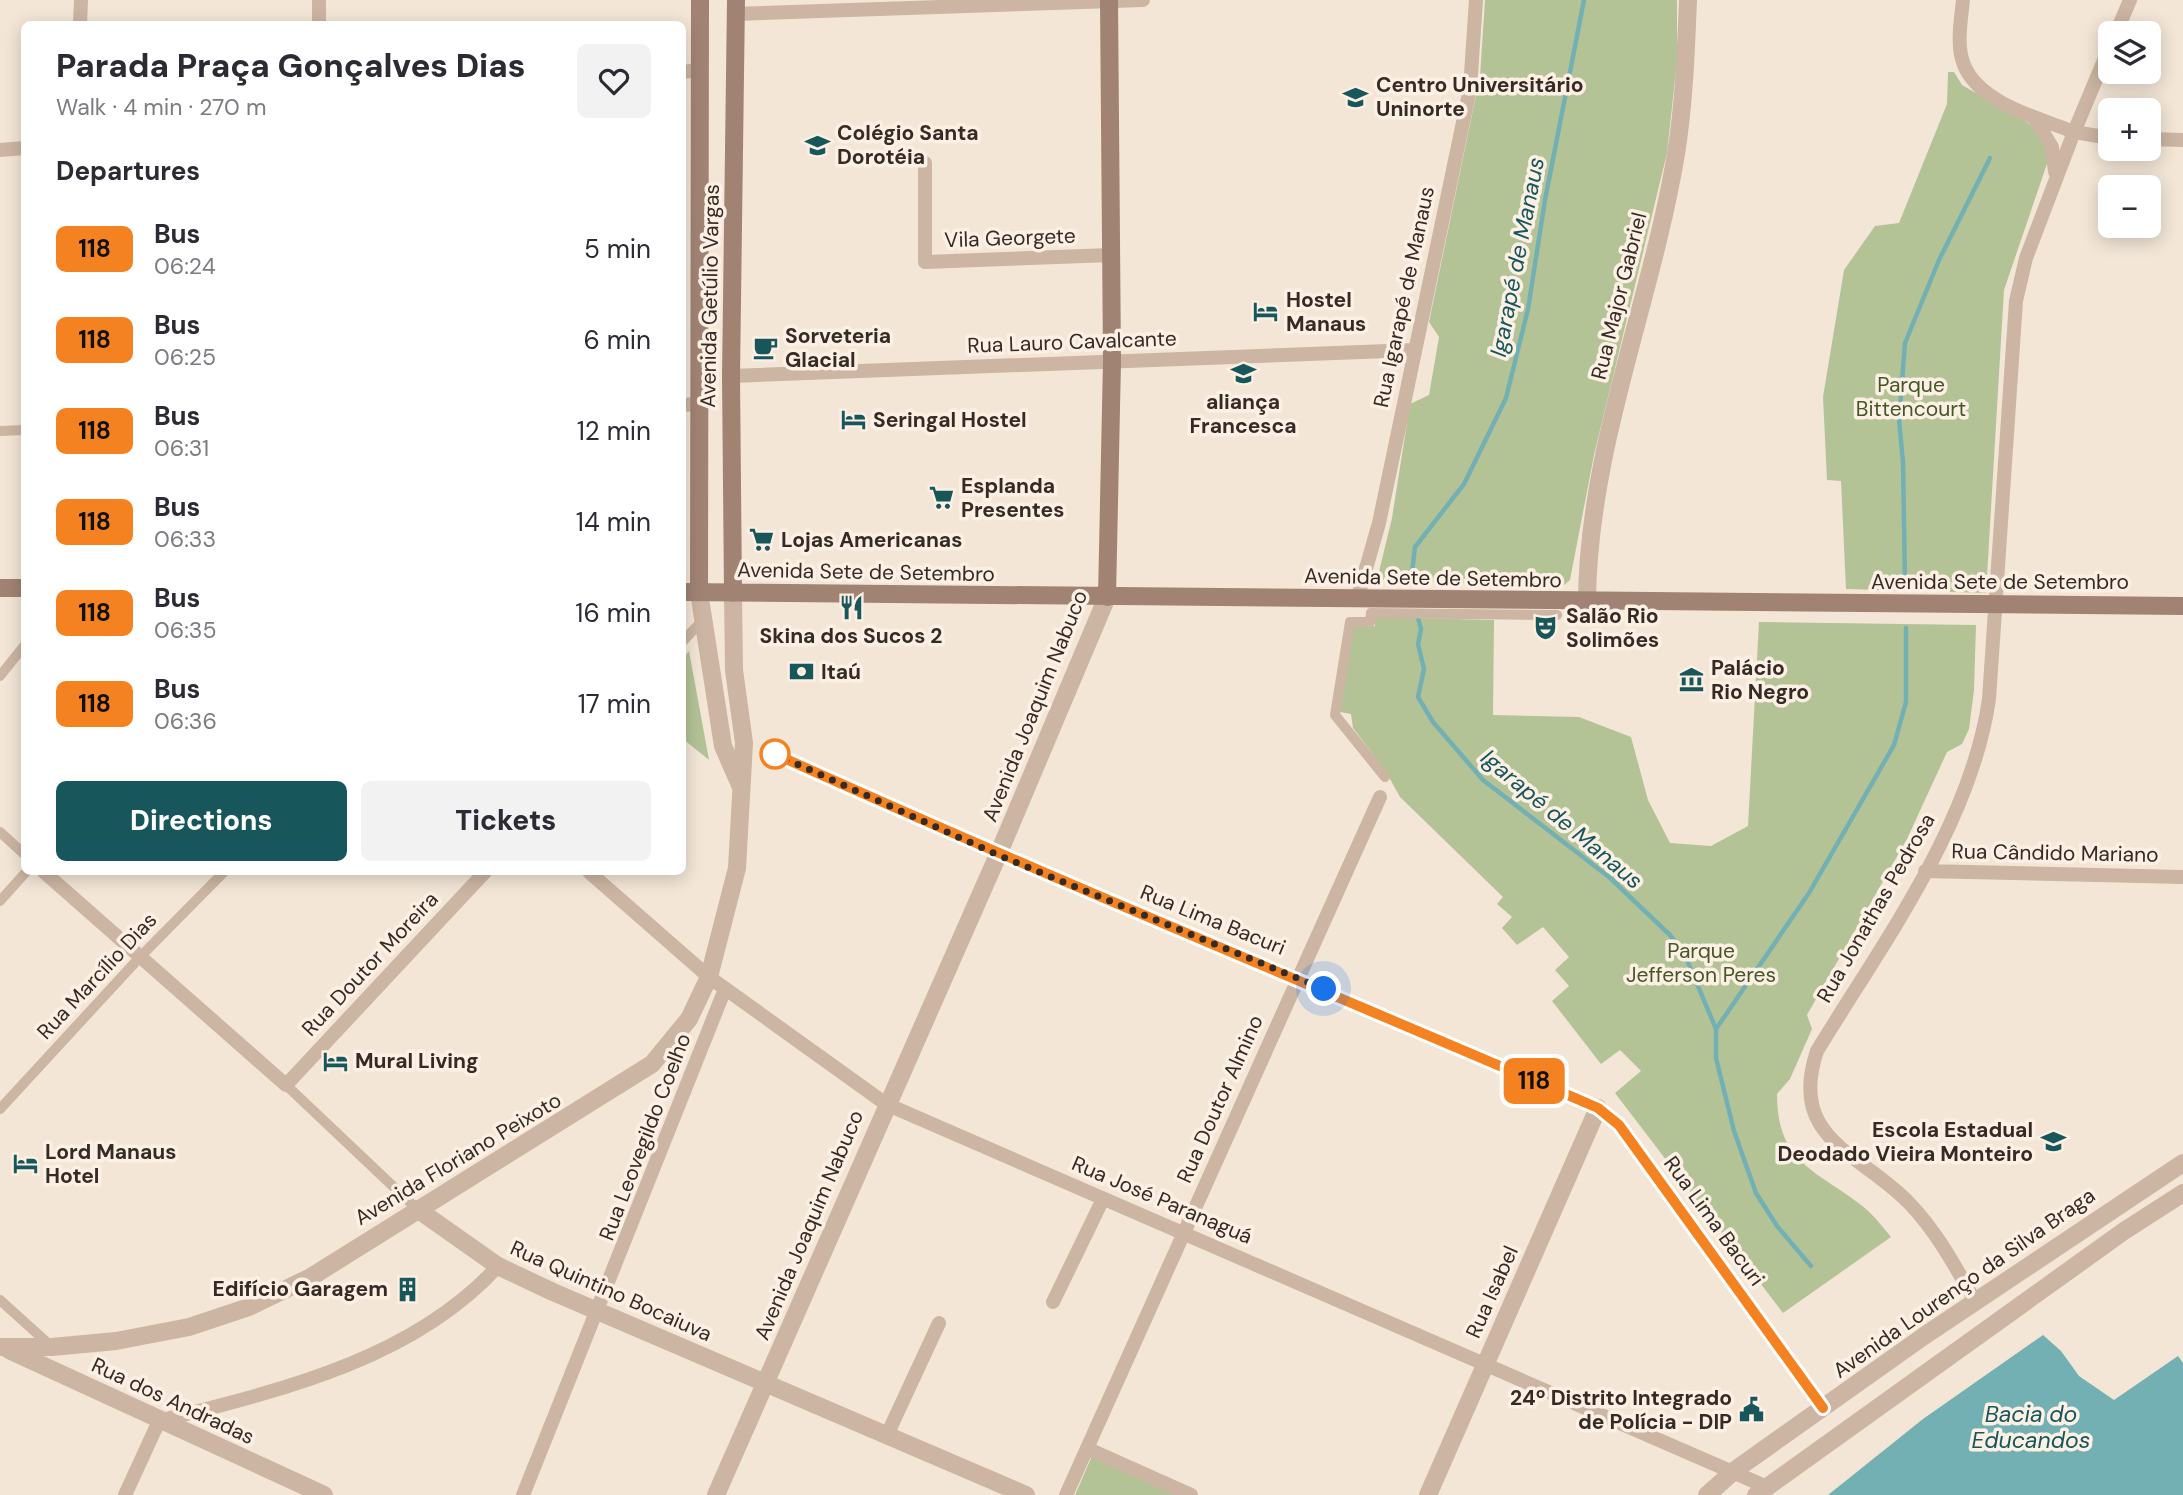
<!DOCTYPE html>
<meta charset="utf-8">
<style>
:root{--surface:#fff;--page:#f2f2f3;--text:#2b2b33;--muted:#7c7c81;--accent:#17565b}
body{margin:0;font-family:"DM Sans",sans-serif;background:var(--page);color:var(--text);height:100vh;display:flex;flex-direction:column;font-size:26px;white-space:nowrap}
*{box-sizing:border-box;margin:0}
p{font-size:23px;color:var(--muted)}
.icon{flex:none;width:38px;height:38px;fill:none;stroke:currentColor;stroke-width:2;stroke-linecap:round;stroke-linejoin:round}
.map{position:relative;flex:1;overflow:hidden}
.panel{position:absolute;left:21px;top:21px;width:665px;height:854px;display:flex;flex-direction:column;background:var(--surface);border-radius:10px;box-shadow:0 4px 18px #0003}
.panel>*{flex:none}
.badge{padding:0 14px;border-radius:10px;font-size:24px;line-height:46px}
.fabs{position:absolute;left:2098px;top:21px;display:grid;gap:14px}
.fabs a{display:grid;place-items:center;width:63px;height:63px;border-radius:10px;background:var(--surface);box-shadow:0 4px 18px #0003;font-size:35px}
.you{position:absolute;width:35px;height:35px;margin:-18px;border:5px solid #fff;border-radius:50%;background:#1a73e8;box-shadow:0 0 0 10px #1a73e833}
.map>.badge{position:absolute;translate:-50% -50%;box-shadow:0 0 0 4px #fff}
h2{padding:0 35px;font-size:26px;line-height:63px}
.round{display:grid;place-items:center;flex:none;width:74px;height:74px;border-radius:10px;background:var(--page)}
.summary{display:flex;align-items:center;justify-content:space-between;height:119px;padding:0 35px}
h1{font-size:33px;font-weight:800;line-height:52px}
.action{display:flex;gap:14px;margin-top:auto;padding:14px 35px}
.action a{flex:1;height:80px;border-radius:10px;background:var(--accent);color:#fff;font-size:28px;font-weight:800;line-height:80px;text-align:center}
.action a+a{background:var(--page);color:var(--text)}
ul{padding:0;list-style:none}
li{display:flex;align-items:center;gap:21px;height:91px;padding:0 35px}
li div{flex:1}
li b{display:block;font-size:26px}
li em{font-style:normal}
li .badge{min-width:77px;font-weight:700;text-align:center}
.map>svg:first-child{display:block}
.green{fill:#b4c396}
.water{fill:#73b0b3}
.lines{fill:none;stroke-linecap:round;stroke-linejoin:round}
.stream{stroke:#73b0b3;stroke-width:4.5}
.pedestrian{stroke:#ccb5a2;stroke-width:10}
.minor{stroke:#ccb5a2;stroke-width:14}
.tertiary{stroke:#ccb5a2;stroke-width:18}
.secondary{stroke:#a08373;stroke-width:18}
.line-casing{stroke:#fff;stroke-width:16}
.line{stroke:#f58220;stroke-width:10}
.walk{stroke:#362a25;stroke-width:7;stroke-dasharray:0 12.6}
.stop-dot{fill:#fff;stroke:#f58220;stroke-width:3.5}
.labels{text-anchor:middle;stroke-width:7;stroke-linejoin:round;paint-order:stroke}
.poi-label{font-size:21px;font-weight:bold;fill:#362a25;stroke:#fbf0e3;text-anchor:start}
.street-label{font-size:21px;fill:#362a25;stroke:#fbf0e3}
.park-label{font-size:21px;fill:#455627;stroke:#fbf0e3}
.water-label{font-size:23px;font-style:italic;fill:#17565b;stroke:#fbf0e3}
</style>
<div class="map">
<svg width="2183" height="1495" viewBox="0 0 2183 1495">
<rect width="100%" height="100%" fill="#f3e6d7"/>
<path class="green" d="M1485,0H1677V61L1667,153L1594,455L1570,580L1563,586L1377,580L1392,518L1410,404L1429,395L1439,337L1429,322L1480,76Z
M1948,72H1954L1962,85L2032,125L2050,155L2004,290L1986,593L1846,589L1841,481L1827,480L1823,397L1844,270L1875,226L1899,223L1947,104Z
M1375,617L1494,620L1493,715L1579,717L1631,737L1648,800L1670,843L1711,846L1748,826L1759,622L1976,625L1974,690L1969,729L1962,744L1947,752L1907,839L1807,1015L1812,1029L1790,1079L1777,1094C1777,1163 1816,1170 1861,1205C1873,1214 1882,1226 1891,1237L1783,1313L1615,1093L1641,1071L1620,1050L1601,1064L1552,1001L1569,986L1555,970L1569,957L1543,927L1517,945L1502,928L1512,917L1497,904L1503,897L1400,797L1385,770L1353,728L1351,714L1340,712L1351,626H1375Z
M689,651L709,760L683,739V658Z
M1092,1456L1183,1495H1075Z"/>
<path class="water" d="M2043,1335L2061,1351L2079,1376L2114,1400L2178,1356L2183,1363V1495H1828L1923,1419Z"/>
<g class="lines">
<path class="stream" d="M1411,580L1415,547L1464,484L1506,398L1528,309L1545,200L1584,0
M1905,583L1903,462L1899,420L1905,343L1939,260L1990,158
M1418,618L1421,629L1418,644L1424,669L1418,697L1433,722L1483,780L1609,877L1670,935L1684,953L1716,1029V1058L1734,1131L1756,1193L1777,1226L1811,1266
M1716,1029L1809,893L1894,745L1906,702V628"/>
<path class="pedestrian" d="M0,431L24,430
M682,642L702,621
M0,676L24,646
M1385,777L1335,715L1350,622H1370L1371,613L1557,615
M0,832L24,854
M0,901L26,872
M286,1085L417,1209
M0,1109L141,956L224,872
M0,1300L52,1347"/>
<path class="minor" d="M1963,0C1961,20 1956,46 1964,65C1980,104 2039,118 2074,132L2026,258L2016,301L1989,699C1971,825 1882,944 1817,1051C1787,1140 1862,1153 1910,1204C1937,1232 1956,1268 1975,1301
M736,14L1143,0
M80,24L81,0
M319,24V0
M2116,33L2130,0
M2110,46L2074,132L2110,138
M682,72L700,70
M2034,117L2052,147L2055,172
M2149,139L2183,140
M0,150L24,148
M925,163V262L1111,255
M731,376L1414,350
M682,405L697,404
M1357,600L1379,523L1470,89L1476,0
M775,754C1047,877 1324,989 1598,1108L1619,1125L1823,1408
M1925,871L2183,877
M44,872L286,1085L485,872
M589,872L709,977L886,1104L1767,1487
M1053,1302L1103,1199
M887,1435L939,1323
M1088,1449L1191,1495
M125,1495L159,1421C278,1391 413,1360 498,1266
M523,1495L725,989
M1066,1495L1380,797"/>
<path class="tertiary" d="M699,592L723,746L740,785
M1587,602C1588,448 1651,304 1676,154C1684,104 1686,51 1688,0
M417,1209L498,1266L553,1292L1026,1495
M0,1347H52L116,1341L189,1327L249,1307L311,1277L652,1064L689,1019L709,977L737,868L744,743L734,670L733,593
M9,1350L324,1495
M716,1495L998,855L1107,597
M1428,1495L1598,1108
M1707,1495L1735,1470L1924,1336L2183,1163
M1756,1495L2124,1231L2183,1193"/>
<path class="secondary" d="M0,588H24
M682,592L2183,606
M699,592L700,0
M733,593L731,376L736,0
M1107,597L1112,361L1109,0"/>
</g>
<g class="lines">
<defs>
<path id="line" d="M775,754C1047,877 1324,990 1598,1108L1619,1125L1823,1408"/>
</defs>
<use href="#line" class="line-casing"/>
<use href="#line" class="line"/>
<path class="walk" d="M775,754L998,855L1324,989"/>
</g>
<defs>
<symbol id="university-bare" viewBox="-9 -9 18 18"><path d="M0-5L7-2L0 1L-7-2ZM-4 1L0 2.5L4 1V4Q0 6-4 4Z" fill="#17565b" stroke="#fbf0e3" stroke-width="2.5" paint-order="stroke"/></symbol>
<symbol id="school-bare" viewBox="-9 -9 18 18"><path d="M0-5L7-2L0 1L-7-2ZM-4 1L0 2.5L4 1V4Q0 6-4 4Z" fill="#17565b" stroke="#fbf0e3" stroke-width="2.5" paint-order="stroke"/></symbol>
<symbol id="hotel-bare" viewBox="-9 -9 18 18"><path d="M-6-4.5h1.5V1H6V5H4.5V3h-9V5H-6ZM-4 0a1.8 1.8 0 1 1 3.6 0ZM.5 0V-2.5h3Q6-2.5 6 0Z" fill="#17565b" stroke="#fbf0e3" stroke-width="2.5" paint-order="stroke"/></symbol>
<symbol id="cafe-bare" viewBox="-9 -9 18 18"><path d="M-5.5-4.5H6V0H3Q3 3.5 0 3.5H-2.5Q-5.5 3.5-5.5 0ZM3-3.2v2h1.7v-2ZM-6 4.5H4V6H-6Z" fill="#17565b" stroke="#fbf0e3" stroke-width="2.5" paint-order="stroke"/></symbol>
<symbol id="supermarket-bare" viewBox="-9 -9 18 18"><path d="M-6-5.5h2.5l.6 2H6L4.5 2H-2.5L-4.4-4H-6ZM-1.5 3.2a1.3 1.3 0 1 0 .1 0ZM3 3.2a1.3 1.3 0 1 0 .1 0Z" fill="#17565b" stroke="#fbf0e3" stroke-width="2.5" paint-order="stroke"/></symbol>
<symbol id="restaurant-bare" viewBox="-9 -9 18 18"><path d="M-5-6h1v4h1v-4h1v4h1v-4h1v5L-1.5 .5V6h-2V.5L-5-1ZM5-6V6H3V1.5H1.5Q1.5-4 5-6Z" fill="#17565b" stroke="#fbf0e3" stroke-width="2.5" paint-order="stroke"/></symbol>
<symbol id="theatre-bare" viewBox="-9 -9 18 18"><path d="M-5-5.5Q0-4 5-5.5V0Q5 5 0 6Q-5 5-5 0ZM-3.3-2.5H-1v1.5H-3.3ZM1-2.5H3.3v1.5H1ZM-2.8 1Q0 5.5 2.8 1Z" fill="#17565b" stroke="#fbf0e3" stroke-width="2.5" paint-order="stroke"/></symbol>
<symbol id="bank-bare" viewBox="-9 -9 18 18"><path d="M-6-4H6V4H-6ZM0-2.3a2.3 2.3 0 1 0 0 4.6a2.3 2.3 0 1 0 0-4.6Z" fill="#17565b" stroke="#fbf0e3" stroke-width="2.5" paint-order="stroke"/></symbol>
<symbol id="museum-bare" viewBox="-9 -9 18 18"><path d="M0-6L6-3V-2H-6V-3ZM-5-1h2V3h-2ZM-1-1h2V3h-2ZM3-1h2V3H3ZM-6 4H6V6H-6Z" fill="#17565b" stroke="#fbf0e3" stroke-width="2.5" paint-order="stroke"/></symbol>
<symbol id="building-bare" viewBox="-9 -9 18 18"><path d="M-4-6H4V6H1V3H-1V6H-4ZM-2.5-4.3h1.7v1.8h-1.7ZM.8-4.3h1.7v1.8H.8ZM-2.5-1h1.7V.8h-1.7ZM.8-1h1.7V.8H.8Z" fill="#17565b" stroke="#fbf0e3" stroke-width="2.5" paint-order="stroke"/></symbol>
<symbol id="civic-bare" viewBox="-9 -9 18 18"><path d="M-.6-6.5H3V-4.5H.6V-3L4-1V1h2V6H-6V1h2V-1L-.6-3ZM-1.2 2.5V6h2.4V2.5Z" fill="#17565b" stroke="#fbf0e3" stroke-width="2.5" paint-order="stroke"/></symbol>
</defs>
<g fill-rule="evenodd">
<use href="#university-bare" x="1338" y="80" width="35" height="35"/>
<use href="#school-bare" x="800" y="128" width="35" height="35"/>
<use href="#hotel-bare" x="1248" y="294" width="35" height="35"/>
<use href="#cafe-bare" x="748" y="330" width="35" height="35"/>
<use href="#school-bare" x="1226" y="356" width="35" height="35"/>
<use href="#hotel-bare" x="836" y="402" width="35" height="35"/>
<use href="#supermarket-bare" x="924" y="480" width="35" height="35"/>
<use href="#supermarket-bare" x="744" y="522" width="35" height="35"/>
<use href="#restaurant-bare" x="834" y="590" width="35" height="35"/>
<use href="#theatre-bare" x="1528" y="610" width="35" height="35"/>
<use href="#bank-bare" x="784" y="654" width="35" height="35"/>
<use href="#museum-bare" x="1674" y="662" width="35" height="35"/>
<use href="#hotel-bare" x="318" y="1044" width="35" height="35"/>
<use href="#school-bare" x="2036" y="1124" width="35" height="35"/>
<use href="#hotel-bare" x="8" y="1146" width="35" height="35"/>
<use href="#building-bare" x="390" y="1272" width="35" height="35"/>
<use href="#civic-bare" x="1734" y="1392" width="35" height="35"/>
</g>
<circle class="stop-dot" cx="775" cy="754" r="14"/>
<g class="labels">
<g class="poi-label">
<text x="1376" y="92">Centro Universitário<tspan x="1376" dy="24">Uninorte</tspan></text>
<text x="837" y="140">Colégio Santa<tspan x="837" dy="24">Dorotéia</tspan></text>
<text x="1286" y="307">Hostel<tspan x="1286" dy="24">Manaus</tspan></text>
<text x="785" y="343">Sorveteria<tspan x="785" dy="24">Glacial</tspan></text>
<text x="1243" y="409" text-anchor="middle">aliança<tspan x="1243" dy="24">Francesca</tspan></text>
<text x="873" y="427">Seringal Hostel</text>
<text x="961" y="493">Esplanda<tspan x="961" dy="24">Presentes</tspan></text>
<text x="781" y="547">Lojas Americanas</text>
<text x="1566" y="623">Salão Rio<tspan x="1566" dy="24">Solimões</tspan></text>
<text x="851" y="643" text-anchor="middle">Skina dos Sucos 2</text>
<text x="1711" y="675">Palácio<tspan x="1711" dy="24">Rio Negro</tspan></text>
<text x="821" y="679">Itaú</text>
<text x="355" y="1068">Mural Living</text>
<text x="2033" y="1137" text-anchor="end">Escola Estadual<tspan x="2033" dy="24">Deodado Vieira Monteiro</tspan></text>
<text x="45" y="1159">Lord Manaus<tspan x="45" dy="24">Hotel</tspan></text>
<text x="388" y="1296" text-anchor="end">Edifício Garagem</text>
<text x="1732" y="1405" text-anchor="end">24º Distrito Integrado<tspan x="1732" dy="24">de Polícia - DIP</tspan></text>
</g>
<g class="street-label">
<text transform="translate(1010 238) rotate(-2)" y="7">Vila Georgete</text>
<text transform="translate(710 296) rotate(-89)" y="7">Avenida Getúlio Vargas</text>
<text transform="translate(1619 296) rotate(-76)" y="7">Rua Major Gabriel</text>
<text transform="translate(1404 297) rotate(-78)" y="7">Rua Igarapé de Manaus</text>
<text transform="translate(1072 342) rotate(-2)" y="7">Rua Lauro Cavalcante</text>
<text transform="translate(866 572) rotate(1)" y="7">Avenida Sete de Setembro</text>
<text transform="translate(1433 578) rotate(1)" y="7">Avenida Sete de Setembro</text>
<text x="2000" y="589">Avenida Sete de Setembro</text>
<text transform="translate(1035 706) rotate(-68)" y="7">Avenida Joaquim Nabuco</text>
<text transform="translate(2055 853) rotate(1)" y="7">Rua Cândido Mariano</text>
<text transform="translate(1876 908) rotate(-60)" y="7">Rua Jonathas Pedrosa</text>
<text transform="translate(1213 920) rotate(22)" y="7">Rua Lima Bacuri</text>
<text transform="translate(370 964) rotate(-47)" y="7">Rua Doutor Moreira</text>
<text transform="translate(97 976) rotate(-47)" y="7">Rua Marcílio Dias</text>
<text transform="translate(1220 1099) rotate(-66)" y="7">Rua Doutor Almino</text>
<text transform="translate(645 1137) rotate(-69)" y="7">Rua Leovegildo Coelho</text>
<text transform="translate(458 1159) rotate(-31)" y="7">Avenida Floriano Peixoto</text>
<text transform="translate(1162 1200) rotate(23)" y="7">Rua José Paranaguá</text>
<text transform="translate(1714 1221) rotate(54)" y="7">Rua Lima Bacuri</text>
<text transform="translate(809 1225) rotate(-67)" y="7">Avenida Joaquim Nabuco</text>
<text transform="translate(1964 1283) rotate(-35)" y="7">Avenida Lourenço da Silva Braga</text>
<text transform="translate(611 1291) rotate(24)" y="7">Rua Quintino Bocaiuva</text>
<text transform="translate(1492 1292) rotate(-66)" y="7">Rua Isabel</text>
<text transform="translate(173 1401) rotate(25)" y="7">Rua dos Andradas</text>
</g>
<g class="park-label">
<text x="1911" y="392">Parque<tspan x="1911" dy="24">Bittencourt</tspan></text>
<text x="1701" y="958">Parque<tspan x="1701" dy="24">Jefferson Peres</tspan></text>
</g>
<g class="water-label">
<text transform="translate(1517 257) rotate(-79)" y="8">Igarapé de Manaus</text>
<text transform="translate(1562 819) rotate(40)" y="8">Igarapé de Manaus</text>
<text x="2031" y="1422">Bacia do<tspan x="2031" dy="26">Educandos</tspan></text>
</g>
</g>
</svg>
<div class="fabs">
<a><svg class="icon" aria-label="layers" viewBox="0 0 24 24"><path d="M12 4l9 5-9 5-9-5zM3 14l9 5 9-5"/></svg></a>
<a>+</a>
<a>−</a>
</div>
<div class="you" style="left:1324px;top:989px"></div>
<b class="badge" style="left:1534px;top:1081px;background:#f58220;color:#111">118</b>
<section class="panel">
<div class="summary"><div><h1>Parada Praça Gonçalves Dias</h1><p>Walk · 4 min · 270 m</p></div><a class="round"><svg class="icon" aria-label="heart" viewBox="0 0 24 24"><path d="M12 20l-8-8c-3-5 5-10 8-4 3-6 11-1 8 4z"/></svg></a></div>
<h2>Departures</h2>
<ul>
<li><span class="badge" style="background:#f58220;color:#111">118</span><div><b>Bus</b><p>06:24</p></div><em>5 min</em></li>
<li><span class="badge" style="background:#f58220;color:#111">118</span><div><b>Bus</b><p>06:25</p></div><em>6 min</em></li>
<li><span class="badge" style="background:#f58220;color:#111">118</span><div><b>Bus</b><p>06:31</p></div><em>12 min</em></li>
<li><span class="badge" style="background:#f58220;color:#111">118</span><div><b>Bus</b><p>06:33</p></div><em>14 min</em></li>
<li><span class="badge" style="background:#f58220;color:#111">118</span><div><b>Bus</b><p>06:35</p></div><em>16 min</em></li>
<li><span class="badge" style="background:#f58220;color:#111">118</span><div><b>Bus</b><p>06:36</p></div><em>17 min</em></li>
</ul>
<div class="action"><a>Directions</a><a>Tickets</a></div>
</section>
</div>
